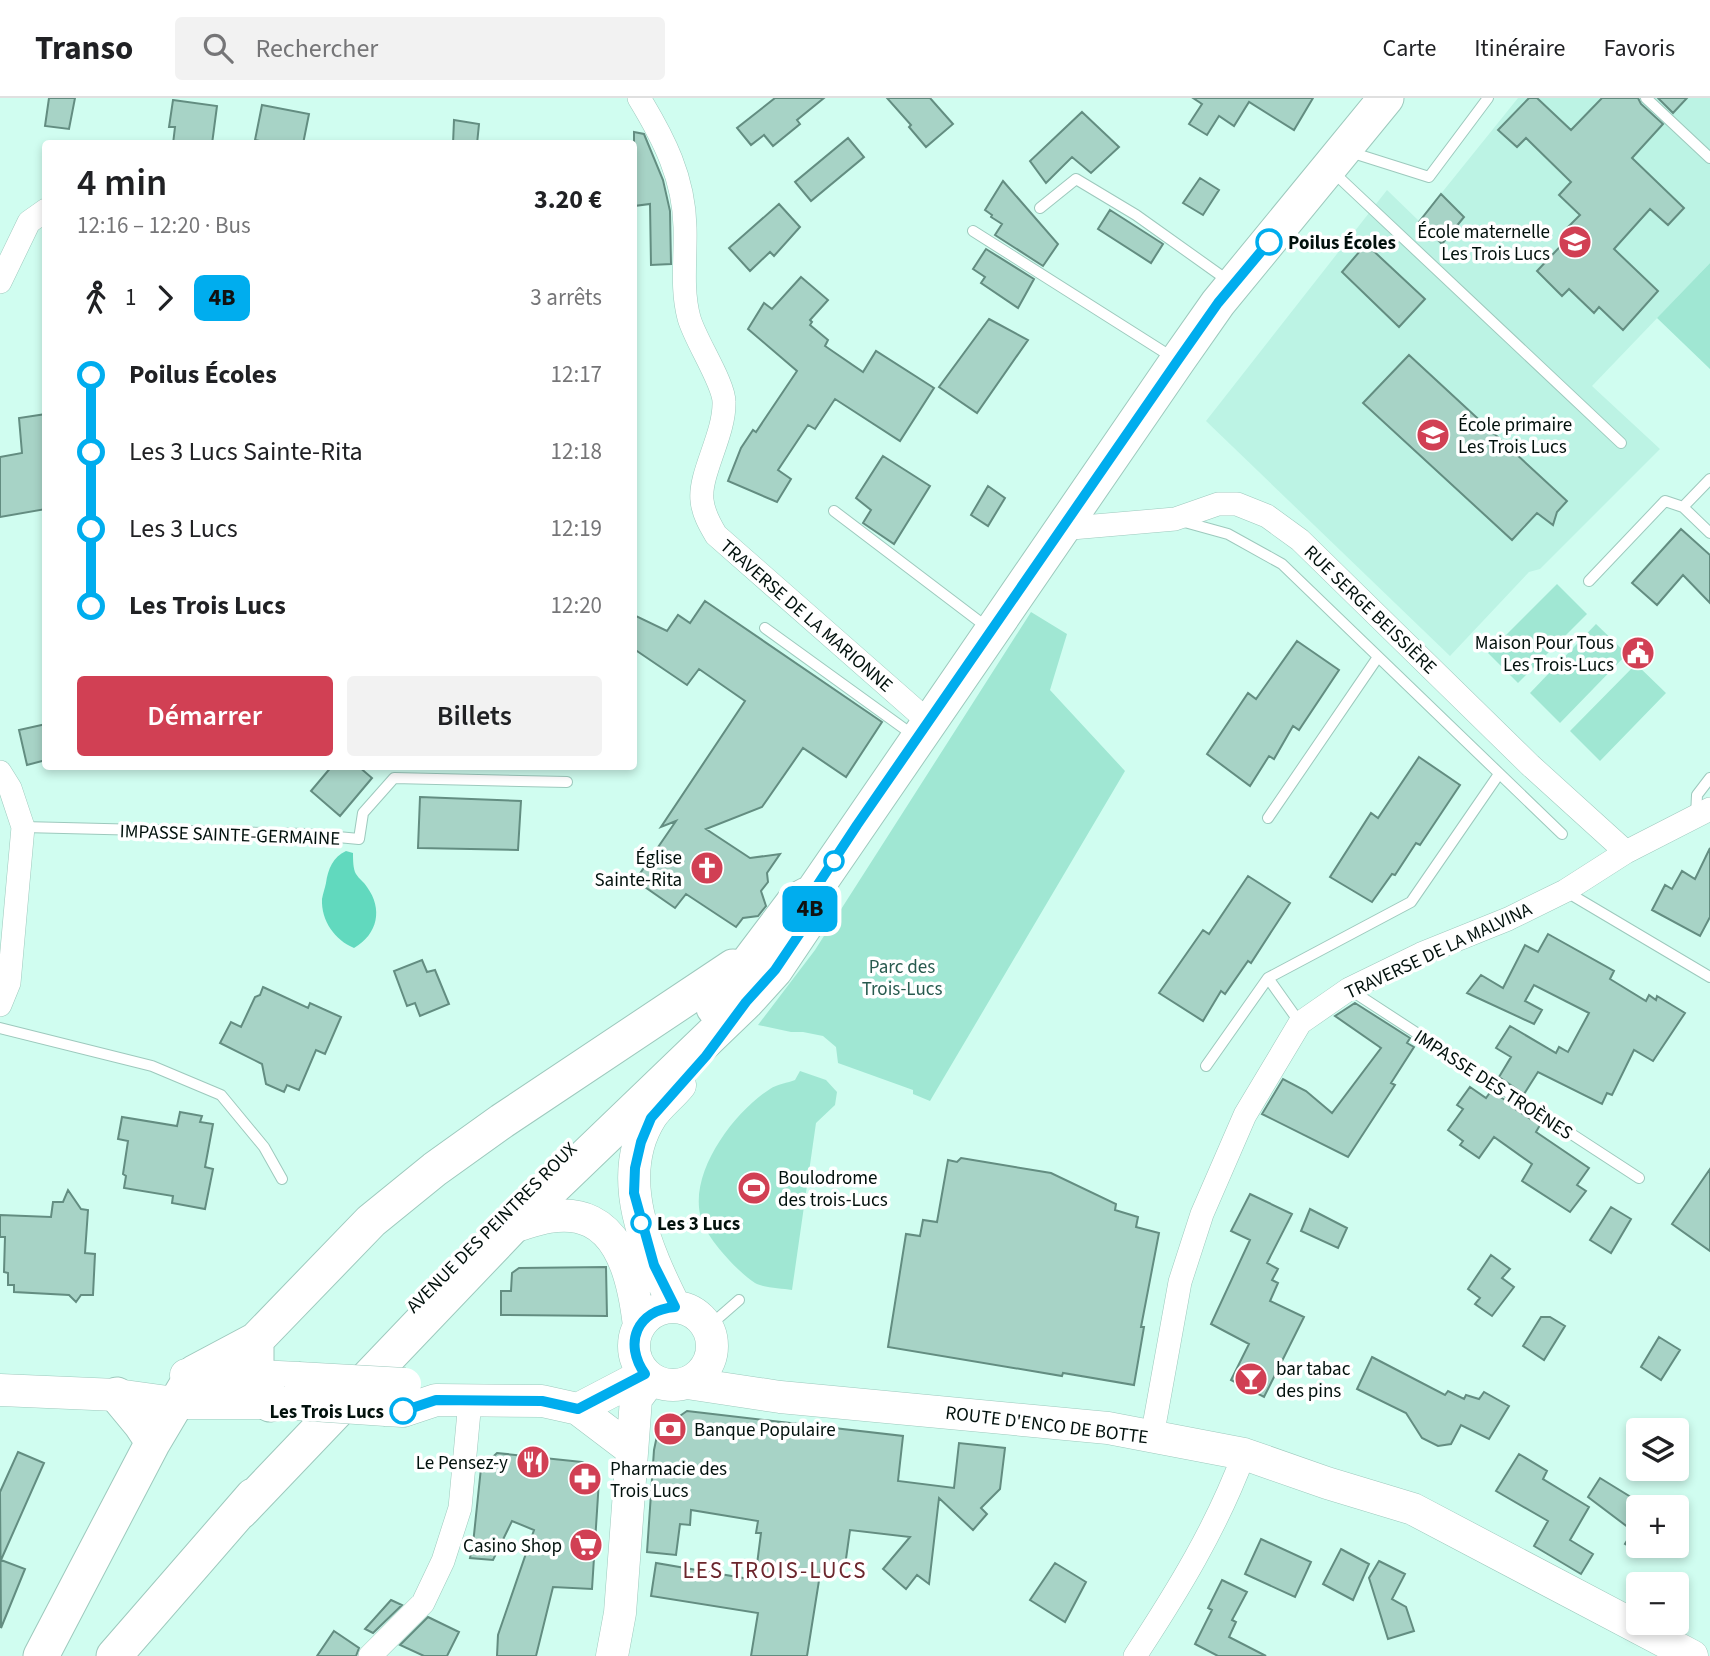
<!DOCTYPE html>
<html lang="fr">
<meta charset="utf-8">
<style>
:root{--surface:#fff;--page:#f2f2f2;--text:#202124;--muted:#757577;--line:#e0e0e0;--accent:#d14054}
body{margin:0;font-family:"Source Sans 3",sans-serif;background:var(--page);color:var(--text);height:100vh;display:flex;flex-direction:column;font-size:26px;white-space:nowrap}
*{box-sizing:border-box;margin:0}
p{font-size:23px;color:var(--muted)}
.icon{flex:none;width:38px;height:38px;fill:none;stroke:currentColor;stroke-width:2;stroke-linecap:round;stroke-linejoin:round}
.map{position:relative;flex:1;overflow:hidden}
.side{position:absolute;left:42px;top:42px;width:595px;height:630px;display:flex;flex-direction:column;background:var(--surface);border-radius:7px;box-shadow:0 4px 10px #0003}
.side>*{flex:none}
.badge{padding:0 14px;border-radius:10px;font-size:24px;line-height:46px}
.fabs{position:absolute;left:1626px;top:1320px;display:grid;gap:14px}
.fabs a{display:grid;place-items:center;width:63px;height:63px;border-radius:7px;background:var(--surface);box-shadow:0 4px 10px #0003;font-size:35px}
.map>.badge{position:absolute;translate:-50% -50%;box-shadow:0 0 0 4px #fff}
.legs{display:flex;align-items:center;gap:10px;height:77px;padding:0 35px;font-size:23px}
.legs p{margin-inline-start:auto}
.summary{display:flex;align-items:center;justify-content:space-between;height:119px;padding:0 35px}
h1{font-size:38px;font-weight:600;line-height:52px}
.action{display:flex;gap:14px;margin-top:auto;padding:14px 35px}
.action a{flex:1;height:80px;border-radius:7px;background:var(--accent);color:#fff;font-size:28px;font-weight:600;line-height:80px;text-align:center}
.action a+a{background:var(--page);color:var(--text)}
ul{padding:0 35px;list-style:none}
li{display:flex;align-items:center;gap:24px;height:77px;font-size:26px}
li i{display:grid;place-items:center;width:10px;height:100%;margin:0 9px;background:currentColor}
li i::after{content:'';width:18px;height:18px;margin:-9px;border:5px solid;border-radius:50%;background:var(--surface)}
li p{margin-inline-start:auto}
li:first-child i{background:linear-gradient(#0000 50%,currentColor 0)}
li:last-child i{background:linear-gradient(currentColor 50%,#0000 0)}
header{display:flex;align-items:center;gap:42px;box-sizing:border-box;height:98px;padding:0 35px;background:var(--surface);border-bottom:2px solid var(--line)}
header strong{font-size:33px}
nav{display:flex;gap:38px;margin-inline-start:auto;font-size:24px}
.search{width:490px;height:63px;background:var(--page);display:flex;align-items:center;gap:18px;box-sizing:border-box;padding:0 24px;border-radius:7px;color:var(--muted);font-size:26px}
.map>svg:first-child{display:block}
.built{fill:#bcf3e4}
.green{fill:#a0e7d3}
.water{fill:#61d9be}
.building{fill:#a7d3c6;stroke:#638d81;stroke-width:2}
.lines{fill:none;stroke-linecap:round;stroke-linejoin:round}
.lane-casing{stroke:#9dc9bd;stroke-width:12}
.street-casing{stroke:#9dc9bd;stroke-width:24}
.secondary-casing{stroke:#9dc9bd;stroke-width:33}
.primary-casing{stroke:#9dc9bd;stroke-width:37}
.lane{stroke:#fff;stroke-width:10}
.street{stroke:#fff;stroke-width:23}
.secondary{stroke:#fff;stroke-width:32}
.primary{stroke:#fff;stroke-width:35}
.secondary-bridge-casing{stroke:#9dc9bd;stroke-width:33;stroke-linecap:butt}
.secondary-bridge{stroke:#fff;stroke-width:32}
.line-1-casing{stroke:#fff;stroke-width:16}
.line-1{stroke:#00adee;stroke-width:10}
.stop-1-dot{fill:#fff;stroke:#00adee;stroke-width:3.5}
.labels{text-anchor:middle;stroke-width:7;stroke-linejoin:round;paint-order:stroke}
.poi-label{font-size:19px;fill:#02110d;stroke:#fff;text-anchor:end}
.stop-label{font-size:19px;font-weight:bold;fill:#02110d;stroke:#fff;text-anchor:start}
.street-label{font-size:19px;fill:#02110d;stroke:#fff}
.park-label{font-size:19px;fill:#285b4f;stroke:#fff}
.quarter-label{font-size:23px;letter-spacing:2px;fill:#6c262d;stroke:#fff}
</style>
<header>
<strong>Transo</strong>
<div class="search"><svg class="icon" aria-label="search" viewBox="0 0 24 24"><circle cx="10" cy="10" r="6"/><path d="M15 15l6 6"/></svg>Rechercher</div>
<nav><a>Carte</a><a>Itinéraire</a><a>Favoris</a></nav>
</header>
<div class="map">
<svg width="1710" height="1558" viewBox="0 0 1710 1558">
<rect width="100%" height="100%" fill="#d0fdf0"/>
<path class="built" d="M1518,0H1710V165L1592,288L1660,351L1540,471L1529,474L1450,558L1206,323L1387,92L1419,123Z"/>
<path class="green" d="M1710,165V271L1657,220Z
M1557,486L1587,516L1518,585L1488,555Z
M1031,514L1067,536L1050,592L1125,673L930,1003L913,996V992L838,965L836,949L823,938L803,934H791L758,927L815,852Z
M1596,526L1627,556L1560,625L1530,595Z
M1636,566L1666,595L1600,663L1570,633Z
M800,973L826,982L837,994L835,1007L816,1025L792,1192C781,1190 764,1190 755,1185C738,1174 706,1140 701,1120C688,1075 734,1014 770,991C777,986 788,985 795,982Z"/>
<path class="water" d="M346,753L353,755C353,761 353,771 356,776C359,781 364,784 367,789C383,811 378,836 354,850C335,842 321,823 322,801C323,795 325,790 326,785C328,771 333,759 346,753Z"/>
<path class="building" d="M49,0H75L69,31L45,28Z
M775,0H824L797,22L800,26L773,48L764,37L751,47L737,30Z
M887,0H930L953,26L926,49L909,29L911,27Z
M1193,0H1313L1294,32L1249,4L1234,28L1219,18L1207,37L1189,26L1202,6Z
M1529,0H1537L1571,32L1602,0H1638L1641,6L1663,26L1632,60L1684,110L1668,127L1650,111L1614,151L1658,193L1623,232L1599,209L1594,215L1569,191L1562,198L1537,173L1572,136L1567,130L1580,117L1559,97L1571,84L1526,40L1517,49L1498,32Z
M1658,0H1687L1673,15Z
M173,2L217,8L212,46H173L175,29H169Z
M262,7L309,16L303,46H273L255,42Z
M1082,14L1119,49L1091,75L1072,59L1046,85L1030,63Z
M454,22L479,26L477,46H453Z
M634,34L644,36L663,82L670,113L671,166L651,167L650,106L634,108Z
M848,40L864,59L811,103L795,84Z
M1200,80L1219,92L1203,117L1183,105Z
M1003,83L1058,146L1043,168L995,137L1002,126L991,119L992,117L985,112Z
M1441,96L1464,119L1442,146L1419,124Z
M779,106L800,129L774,158L770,154L750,173L729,150Z
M1110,112L1163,146L1151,165L1098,131Z
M1366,146L1425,201L1399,229L1342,174Z
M986,151L1034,181L1018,210L981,185L985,179L973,171Z
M801,179L828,202L810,222L812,224L810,227L828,242L825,248L863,274L876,253L934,290L900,343L835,301L815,331L808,327L778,372L791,381L777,404L728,383L741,350L753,332L756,334L797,273L748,231L764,205L772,211Z
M989,221L1028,242L977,315L939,289Z
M1409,257L1567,403L1557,414L1553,427L1537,415L1512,442L1363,305Z
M46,316V411L0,419V359L22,355L19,320Z
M883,358L930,388L894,446L863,425L871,412L856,400Z
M988,388L1005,400L988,428L971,417Z
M1681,431L1710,457V505L1683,477L1657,507L1632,485Z
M705,503L882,624L846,679L803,650L762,709L706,731L750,760L780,756L767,775L768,784L761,793L766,808L758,818L743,820L736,829L686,796L675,810L645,789L646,788L640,784L642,780L639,777L676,723L661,729L745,603L699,571L687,587L634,551V517L667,533L678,517L690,525Z
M1297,543L1339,572L1299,632L1293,628L1274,661L1269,658L1250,688L1207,656L1248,595L1256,601Z
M46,626V662L27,667L19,632Z
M1419,659L1460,687L1420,747L1416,745L1395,777L1392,776L1372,804L1330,779L1371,715L1378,720Z
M332,668H358L372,680L340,718L311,693Z
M420,699L521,703L518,752L418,750Z
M1710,750V819L1700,838L1652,812L1665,787L1672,791L1682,773L1695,781Z
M1248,778L1290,805L1251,865L1248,863L1225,896L1221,893L1203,923L1159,895L1203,832L1209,836Z
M1548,836L1614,873L1610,881L1646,903L1649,897L1656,902L1657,898L1685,915L1653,963L1634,952L1612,997L1607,995L1602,1006L1538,974L1524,996L1499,979L1511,959L1496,950L1510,928L1556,955L1559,949L1568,954L1589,915L1534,887L1525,903L1542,912L1534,926L1467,895L1481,877L1503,890L1525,847L1538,854Z
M422,862L427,874L435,872L449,906L420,918L415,905L407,908L394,873Z
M263,889L308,910L310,905L341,919L325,956L316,952L299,992L287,987L284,994L266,986L262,966L220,945L231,924L241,929L255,899L260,897Z
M1355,905L1410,940L1407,945L1414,949L1391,985L1395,987L1348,1059L1262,1016L1283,981L1306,993L1332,1015L1381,950L1335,918Z
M1470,989L1486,1000L1491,993L1516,1009L1515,1011L1540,1027L1536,1034L1589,1070L1577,1087L1586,1093L1570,1114L1522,1083L1532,1066L1494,1039L1479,1060L1460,1047L1463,1043L1448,1032L1463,1011L1457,1007Z
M180,1014L202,1018L200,1024L213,1026L205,1069L213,1071L205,1111L172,1105L173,1098L124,1090L126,1078L123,1076L128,1043L118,1041L122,1019L177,1028Z
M961,1060L1051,1075L1116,1106L1115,1112L1138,1119L1136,1129L1159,1135L1141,1229H1144L1134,1287L1063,1275L1062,1278L888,1249L906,1136L920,1138L923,1122L937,1124L948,1062L957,1064Z
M1710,1071V1153L1672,1126Z
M68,1092L81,1111L88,1112L85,1155L95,1156L93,1197H81L76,1204L69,1197L14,1194V1187H8V1175L4,1174L5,1139H0V1117L51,1119L53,1104H63Z
M1250,1096L1292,1116L1267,1165L1278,1171L1272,1182L1278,1185L1270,1203L1304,1219L1264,1299L1231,1282L1249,1246L1211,1226L1250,1142L1231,1133Z
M1611,1109L1631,1121L1611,1155L1590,1142Z
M1310,1111L1347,1130L1338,1150L1301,1133Z
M1491,1157L1510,1171L1502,1180L1514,1189L1492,1218L1475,1206L1480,1200L1468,1191Z
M606,1169L607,1218L501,1217V1193H511L512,1175L519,1170Z
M1541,1219H1550L1565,1228L1544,1262L1523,1248Z
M1659,1239L1680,1252L1661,1282L1641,1269Z
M1372,1259L1445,1297L1448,1293L1464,1301L1466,1297L1479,1301L1484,1294L1509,1308L1489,1341L1461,1327L1451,1346L1438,1348L1422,1340L1406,1315L1357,1291Z
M687,1313L903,1338L898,1383L954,1390L959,1345L1005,1350L1000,1391L981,1410L987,1416L973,1432L939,1400L929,1486L917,1477L906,1491L883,1471L910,1439L850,1432L845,1468L827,1465L826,1471L821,1470L807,1558H751L758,1515L651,1498L656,1465L755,1482L761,1435H756L758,1423L691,1412L690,1427L680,1426L676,1457L647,1454L654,1352L658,1333Z
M18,1354L44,1365L1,1462L25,1471L1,1530L0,1394Z
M497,1355L582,1364L591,1368L599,1382L592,1491L553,1489L536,1558H497L498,1537L534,1432L512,1423L493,1462L470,1460L473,1446L481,1370Z
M1519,1356L1547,1373L1543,1381L1589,1409L1570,1442L1593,1456L1581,1476L1534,1448L1548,1423L1496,1393Z
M1600,1380L1647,1409H1638V1447H1652L1646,1458L1625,1446L1633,1433L1588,1399Z
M1261,1441L1311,1464L1295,1499L1245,1476Z
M1341,1451L1369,1466L1353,1502L1323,1486Z
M1379,1463L1405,1476L1392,1501L1406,1509L1414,1533L1388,1541L1369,1480Z
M1055,1465L1086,1484L1065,1524L1030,1502Z
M1222,1482L1247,1494L1232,1522L1236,1524L1229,1539L1266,1558H1218L1195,1546L1212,1512L1208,1510Z
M391,1502L402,1507L373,1535L365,1531Z
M428,1519L459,1534L447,1558H424L400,1547Z
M334,1533L359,1550L356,1558H317Z"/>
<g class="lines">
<defs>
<path id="lane" d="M1646,0L1710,60
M1350,54L1429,79L1488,0
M1331,72L1621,345
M1040,110L1076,81L1136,117L1230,184
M973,133L1175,261
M1683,409L1710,381
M834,413L988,530
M1181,423L1228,436L1282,466L1562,736
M1589,483L1665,403L1683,409L1710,435
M765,530L913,637
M1696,718L1697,697L1710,680
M1268,720L1378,559
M23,729L306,736L359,741L363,715L394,680L567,684
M1565,793L1710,879
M1268,880L1300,925
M1349,891L1639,1080
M0,930L152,968L221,997L264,1049L282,1081
M1206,968L1268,880L1411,804L1499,676
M708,1229L739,1202"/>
<path id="street" d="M639,0C664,41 684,80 685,129C686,160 681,190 689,220C695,242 724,285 724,304C725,336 699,376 702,402C703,415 710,427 716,437L930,625
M0,184L29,124L46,112
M1060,431L1175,421L1218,406H1237L1267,418L1300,442L1530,667L1626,754
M0,674L10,690L23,729L9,885L0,907
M1152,1339L1180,1184L1202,1116L1245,1017L1300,925L1349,891L1421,856L1508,821L1565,793L1626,754L1710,711
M370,1558L423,1505L443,1463L460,1410L470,1303
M1135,1558C1177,1494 1217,1429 1244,1356"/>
<path id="secondary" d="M512,1129C524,1126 536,1121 549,1119C618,1107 633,1176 639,1228
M634 1248a39 39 0 1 1 78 0a39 39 0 1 1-78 0Z
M675,1209C647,1153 613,1079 651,1019C658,1008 671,998 680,987
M186,1277L194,1275L298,1280
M687,1285L780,1299L1108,1330L1244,1356L1327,1385L1413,1411L1692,1558
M0,1292L117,1297L175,1305H283
M578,1311L632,1352
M386,1312L403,1313L436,1302L542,1303L578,1311L645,1276
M612,1558L620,1515L636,1301L651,1281"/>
<path id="primary" d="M714,910L794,804L807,797
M256,1242V1279L270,1306
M117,1297L141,1326L153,1344
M240,1414L512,1129L746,904L775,872L808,823L813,794L1178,262L1218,205L1386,0
M41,1558L153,1344L194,1275L256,1242L371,1123L435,1071L502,1023L733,869
M114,1558L253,1398"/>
</defs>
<use href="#lane" class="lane-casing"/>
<use href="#street" class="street-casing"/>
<use href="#secondary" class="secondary-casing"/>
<use href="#primary" class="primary-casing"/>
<use href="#lane" class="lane"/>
<use href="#street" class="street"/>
<use href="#secondary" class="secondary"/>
<use href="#primary" class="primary"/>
<defs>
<path id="secondary-bridge" d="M298,1280L405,1286
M283,1305L386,1312"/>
</defs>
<use href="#secondary-bridge" class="secondary-bridge-casing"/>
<use href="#secondary-bridge" class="secondary-bridge"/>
</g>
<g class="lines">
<defs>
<path id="line-1" d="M403,1313L436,1302L542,1303L578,1311L645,1276C623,1245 637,1212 675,1209L654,1167L634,1095L635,1070L641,1044L651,1020L706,958L746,904L775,872L808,823L813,794L857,727L1178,262L1218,205L1269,144"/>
</defs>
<use href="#line-1" class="line-1-casing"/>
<use href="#line-1" class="line-1"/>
</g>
<defs>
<symbol id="school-disc" viewBox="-11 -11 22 22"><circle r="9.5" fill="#d14054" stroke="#fff"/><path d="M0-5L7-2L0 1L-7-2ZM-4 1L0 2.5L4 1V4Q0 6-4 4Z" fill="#fff"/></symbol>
<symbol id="civic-disc" viewBox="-11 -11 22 22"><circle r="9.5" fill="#d14054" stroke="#fff"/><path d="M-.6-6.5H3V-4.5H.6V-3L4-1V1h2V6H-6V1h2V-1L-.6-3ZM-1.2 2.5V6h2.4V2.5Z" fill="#fff"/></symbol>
<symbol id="church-disc" viewBox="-11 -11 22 22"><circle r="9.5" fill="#d14054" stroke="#fff"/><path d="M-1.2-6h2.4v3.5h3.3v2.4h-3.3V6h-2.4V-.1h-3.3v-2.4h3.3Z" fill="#fff"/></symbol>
<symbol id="stadium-disc" viewBox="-11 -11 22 22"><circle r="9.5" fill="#d14054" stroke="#fff"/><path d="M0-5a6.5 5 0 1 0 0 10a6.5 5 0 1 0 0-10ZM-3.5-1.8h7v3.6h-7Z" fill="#fff"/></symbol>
<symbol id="bar-disc" viewBox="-11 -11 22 22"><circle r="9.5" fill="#d14054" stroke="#fff"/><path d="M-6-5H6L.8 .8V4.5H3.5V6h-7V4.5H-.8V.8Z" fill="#fff"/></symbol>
<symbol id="bank-disc" viewBox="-11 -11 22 22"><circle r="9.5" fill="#d14054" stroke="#fff"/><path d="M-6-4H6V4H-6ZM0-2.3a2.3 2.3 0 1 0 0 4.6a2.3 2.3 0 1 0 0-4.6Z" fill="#fff"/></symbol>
<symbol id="restaurant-disc" viewBox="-11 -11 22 22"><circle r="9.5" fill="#d14054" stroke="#fff"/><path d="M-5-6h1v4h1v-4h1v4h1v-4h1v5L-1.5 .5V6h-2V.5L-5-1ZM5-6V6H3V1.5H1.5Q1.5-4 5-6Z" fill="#fff"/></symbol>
<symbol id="pharmacy-disc" viewBox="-11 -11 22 22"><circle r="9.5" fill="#d14054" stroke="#fff"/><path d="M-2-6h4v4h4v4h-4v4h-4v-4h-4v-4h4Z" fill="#fff"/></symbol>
<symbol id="supermarket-disc" viewBox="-11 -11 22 22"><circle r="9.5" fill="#d14054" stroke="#fff"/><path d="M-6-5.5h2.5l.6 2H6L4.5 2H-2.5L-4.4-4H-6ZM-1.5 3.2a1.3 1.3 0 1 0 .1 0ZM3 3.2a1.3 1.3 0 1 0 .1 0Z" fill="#fff"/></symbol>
</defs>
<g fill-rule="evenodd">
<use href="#school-disc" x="1556" y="125" width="38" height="38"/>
<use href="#school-disc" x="1414" y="318" width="38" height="38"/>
<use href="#civic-disc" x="1619" y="536" width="38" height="38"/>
<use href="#church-disc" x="688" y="751" width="38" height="38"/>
<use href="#stadium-disc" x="735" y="1071" width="38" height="38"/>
<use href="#bar-disc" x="1232" y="1262" width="38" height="38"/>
<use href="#bank-disc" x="651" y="1312" width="38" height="38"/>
<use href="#restaurant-disc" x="514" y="1345" width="38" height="38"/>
<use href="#pharmacy-disc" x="566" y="1362" width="38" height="38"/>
<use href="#supermarket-disc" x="567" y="1428" width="38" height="38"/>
</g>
<g class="stop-1-dot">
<circle cx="1269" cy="144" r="12"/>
<circle cx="834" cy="763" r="9"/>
<circle cx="641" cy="1125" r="9"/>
<circle cx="403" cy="1313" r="12"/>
</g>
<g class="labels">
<g class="poi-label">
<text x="1550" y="140">École maternelle<tspan x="1550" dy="22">Les Trois Lucs</tspan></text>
<text x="1458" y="333" text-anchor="start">École primaire<tspan x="1458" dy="22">Les Trois Lucs</tspan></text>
<text x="1614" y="551">Maison Pour Tous<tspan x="1614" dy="22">Les Trois-Lucs</tspan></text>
<text x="682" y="766">Église<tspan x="682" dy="22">Sainte-Rita</tspan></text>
<text x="778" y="1086" text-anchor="start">Boulodrome<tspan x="778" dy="22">des trois-Lucs</tspan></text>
<text x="1276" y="1277" text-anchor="start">bar tabac<tspan x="1276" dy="22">des pins</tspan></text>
<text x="694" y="1338" text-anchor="start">Banque Populaire</text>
<text x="508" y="1371">Le Pensez-y</text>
<text x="610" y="1377" text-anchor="start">Pharmacie des<tspan x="610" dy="22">Trois Lucs</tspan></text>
<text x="562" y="1454">Casino Shop</text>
</g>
<g class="stop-label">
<text x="1288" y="151">Poilus Écoles</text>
<text x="657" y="1132">Les 3 Lucs</text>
<text x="384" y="1320" text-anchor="end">Les Trois Lucs</text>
</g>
<g class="street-label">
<text transform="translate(1371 511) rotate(44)" y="7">RUE SERGE BEISSIÈRE</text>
<text transform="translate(807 517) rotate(41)" y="7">TRAVERSE DE LA MARIONNE</text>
<text transform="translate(230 736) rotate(2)" y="7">IMPASSE SAINTE-GERMAINE</text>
<text transform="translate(1438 852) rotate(-25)" y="7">TRAVERSE DE LA MALVINA</text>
<text transform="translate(1494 986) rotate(33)" y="7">IMPASSE DES TROÈNES</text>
<text transform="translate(491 1129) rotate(-45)" y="7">AVENUE DES PEINTRES ROUX</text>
<text transform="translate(1047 1326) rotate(7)" y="7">ROUTE D'ENCO DE BOTTE</text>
</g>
<g class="park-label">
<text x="902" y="875">Parc des<tspan x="902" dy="22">Trois-Lucs</tspan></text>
</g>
<g class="quarter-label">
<text x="775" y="1480">LES TROIS-LUCS</text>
</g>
</g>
</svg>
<div class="fabs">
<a><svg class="icon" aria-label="layers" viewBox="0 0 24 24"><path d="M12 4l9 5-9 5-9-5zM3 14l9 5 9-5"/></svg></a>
<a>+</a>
<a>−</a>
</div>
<b class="badge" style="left:810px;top:811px;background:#00adee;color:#111">4B</b>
<section class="side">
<div class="summary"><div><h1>4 min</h1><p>12:16 – 12:20 · Bus</p></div><b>3.20 €</b></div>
<div class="legs"><svg class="icon" aria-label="walk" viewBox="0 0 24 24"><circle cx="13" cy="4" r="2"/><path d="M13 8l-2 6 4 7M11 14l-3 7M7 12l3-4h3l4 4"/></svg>1<svg class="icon" aria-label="forward" viewBox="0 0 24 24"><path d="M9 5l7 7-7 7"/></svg><b class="badge" style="background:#00adee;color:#111">4B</b><p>3 arrêts</p></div>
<ul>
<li><i style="color:#00adee"></i><b>Poilus Écoles</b><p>12:17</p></li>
<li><i style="color:#00adee"></i><span>Les 3 Lucs Sainte-Rita</span><p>12:18</p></li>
<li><i style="color:#00adee"></i><span>Les 3 Lucs</span><p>12:19</p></li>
<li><i style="color:#00adee"></i><b>Les Trois Lucs</b><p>12:20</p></li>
</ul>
<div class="action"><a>Démarrer</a><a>Billets</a></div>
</section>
</div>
